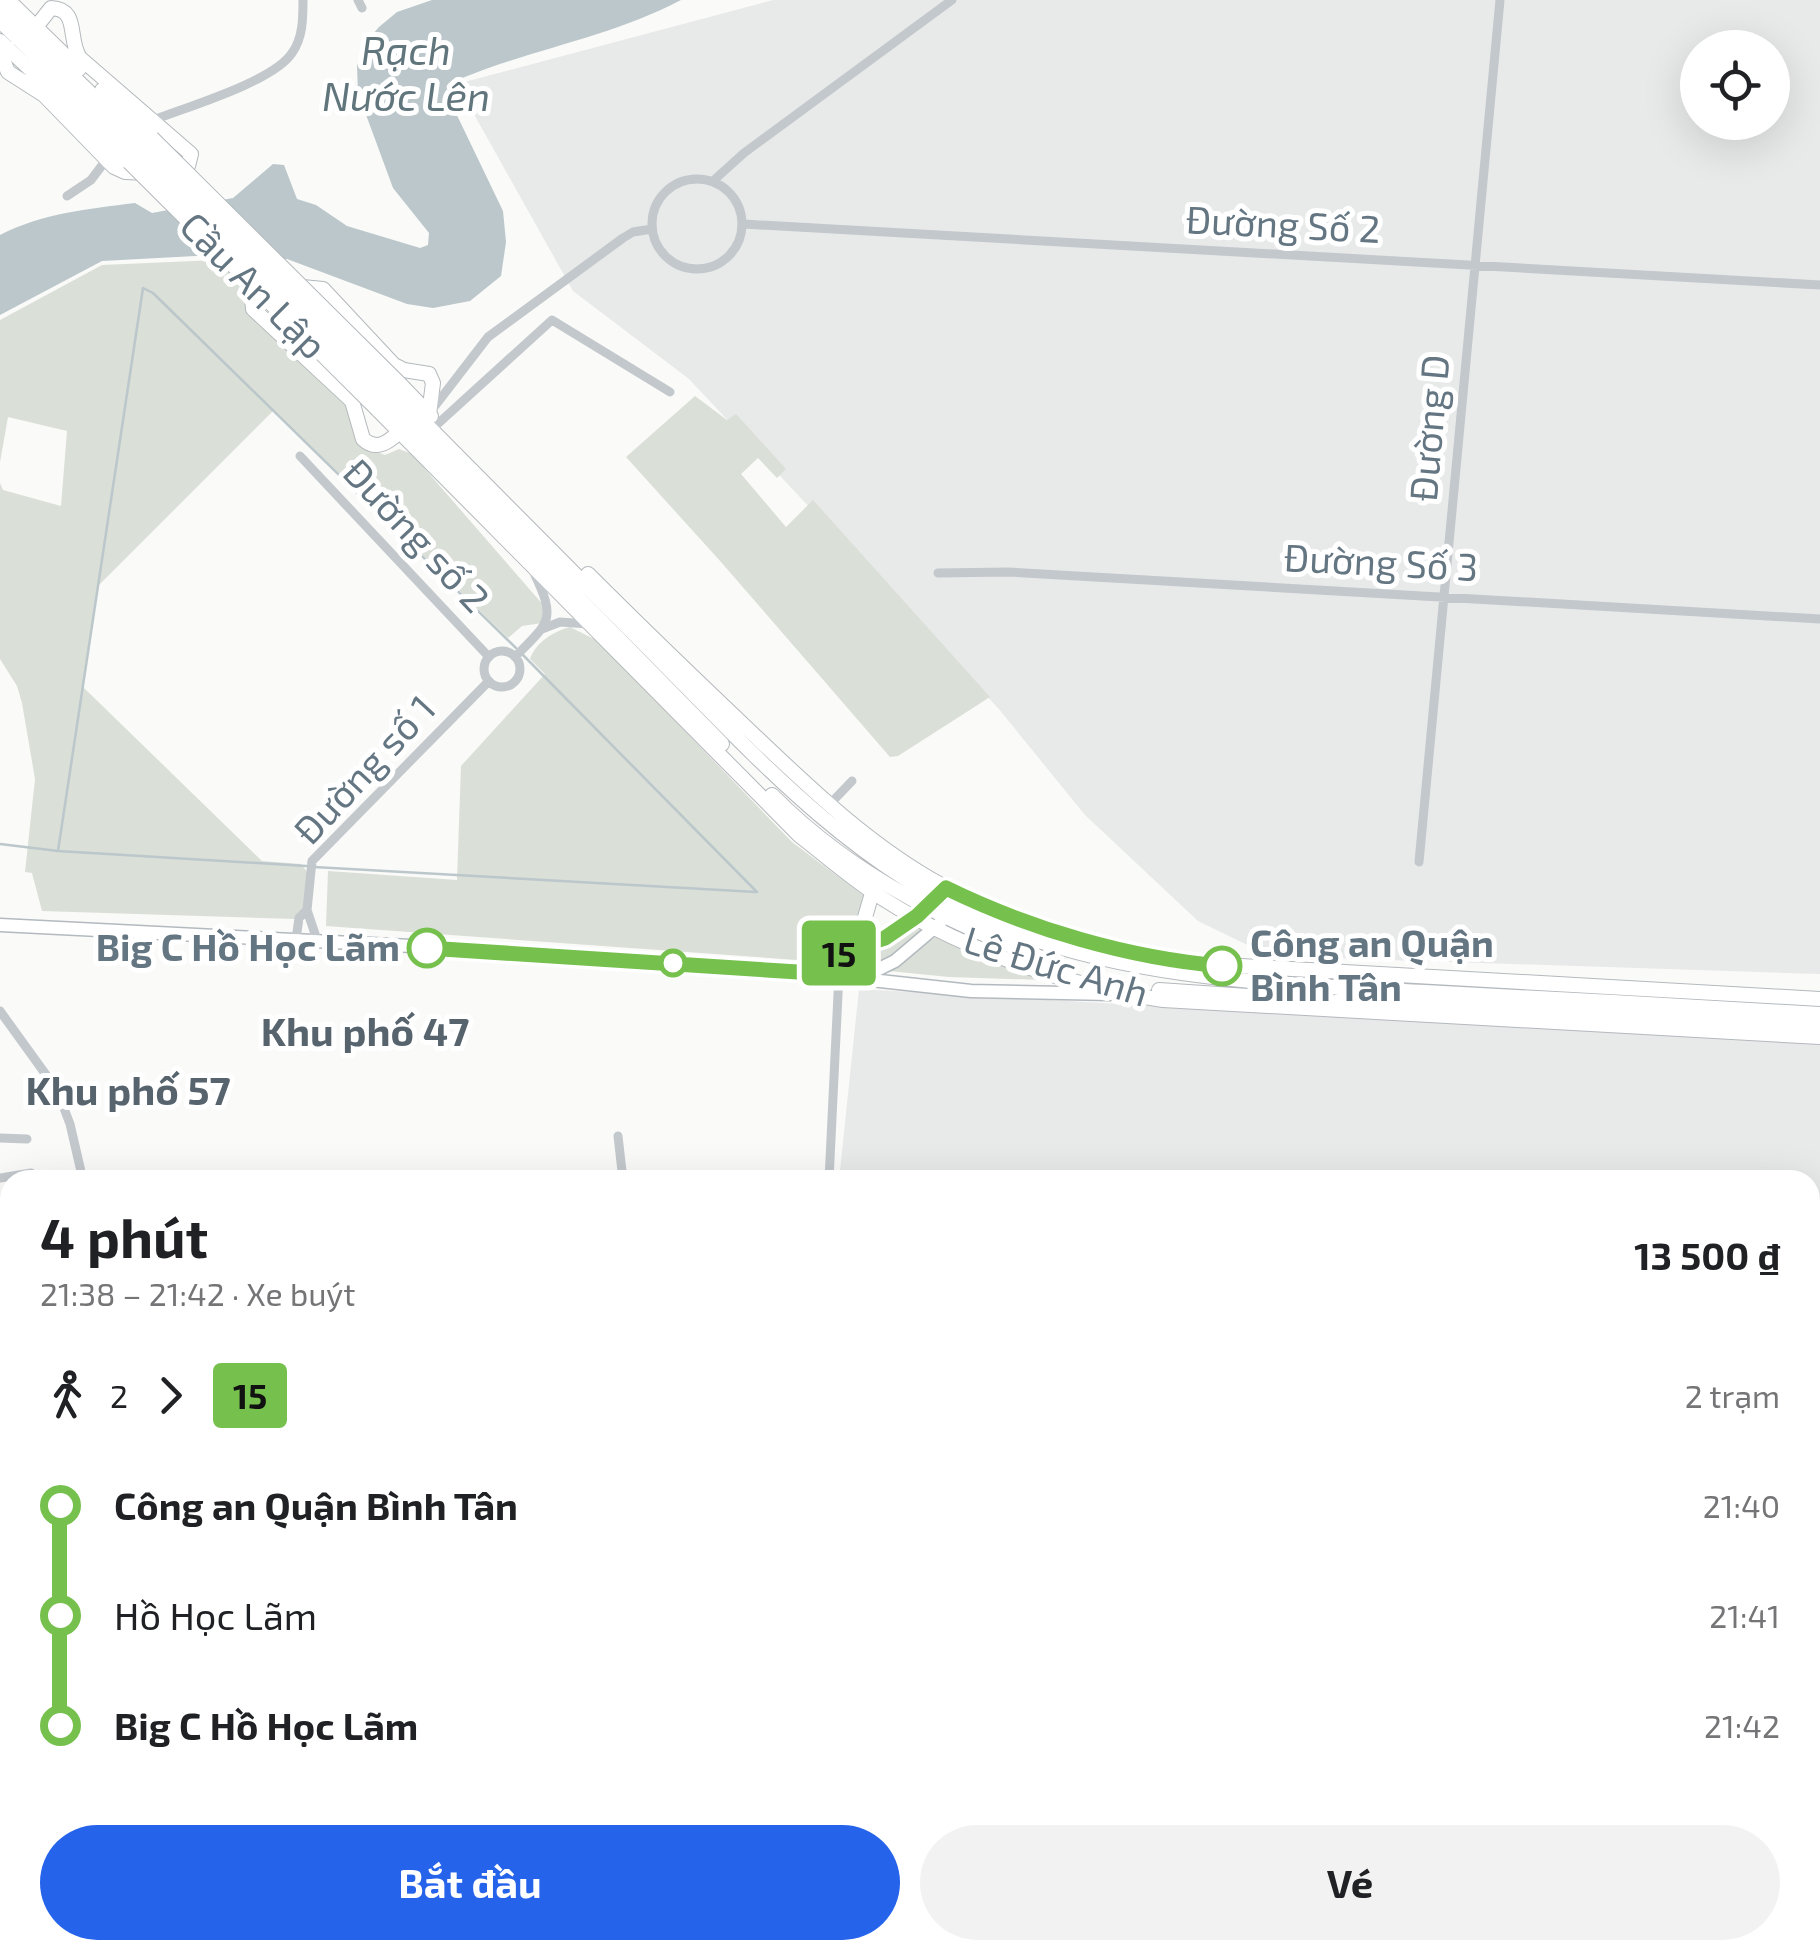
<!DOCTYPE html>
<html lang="vi">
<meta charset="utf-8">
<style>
:root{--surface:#fff;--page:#f2f2f2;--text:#202124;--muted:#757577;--accent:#2563eb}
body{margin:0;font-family:"Exo 2",sans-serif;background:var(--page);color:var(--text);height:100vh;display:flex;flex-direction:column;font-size:38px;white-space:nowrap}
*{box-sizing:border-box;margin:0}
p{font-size:32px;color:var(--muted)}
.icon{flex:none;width:55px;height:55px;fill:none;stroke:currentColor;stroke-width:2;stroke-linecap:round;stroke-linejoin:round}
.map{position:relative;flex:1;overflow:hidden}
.sheet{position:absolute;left:0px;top:1170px;width:1820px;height:790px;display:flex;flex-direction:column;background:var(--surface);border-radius:30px 30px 0 0;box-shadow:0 10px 40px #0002}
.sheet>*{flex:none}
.badge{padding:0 20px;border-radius:8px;font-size:35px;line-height:65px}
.buttons{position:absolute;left:1680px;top:30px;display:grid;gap:20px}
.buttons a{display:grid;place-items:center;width:110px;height:110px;border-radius:50%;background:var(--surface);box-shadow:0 10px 40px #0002;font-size:50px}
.map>.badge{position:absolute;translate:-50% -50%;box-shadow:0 0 0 5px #fff}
.legs{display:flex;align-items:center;gap:15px;height:110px;padding:0 40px;font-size:32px}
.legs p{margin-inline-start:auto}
.headline{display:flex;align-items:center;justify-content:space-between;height:170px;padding:0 40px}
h1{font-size:55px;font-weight:700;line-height:75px}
.cta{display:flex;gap:20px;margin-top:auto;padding:20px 40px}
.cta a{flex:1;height:115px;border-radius:60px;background:var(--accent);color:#fff;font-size:40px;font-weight:700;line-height:115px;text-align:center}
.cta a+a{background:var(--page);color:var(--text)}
ul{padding:0 40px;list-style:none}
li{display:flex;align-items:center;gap:35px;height:110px;font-size:38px}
li i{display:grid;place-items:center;width:15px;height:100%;margin:0 12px;background:currentColor}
li i::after{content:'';width:25px;height:25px;margin:-12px;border:8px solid;border-radius:50%;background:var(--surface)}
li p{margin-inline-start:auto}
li:first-child i{background:linear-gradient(#0000 50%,currentColor 0)}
li:last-child i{background:linear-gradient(currentColor 50%,#0000 0)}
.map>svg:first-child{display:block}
.built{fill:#e8e9e9;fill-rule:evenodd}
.green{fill:#dadfd7}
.water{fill:#bbc7cb}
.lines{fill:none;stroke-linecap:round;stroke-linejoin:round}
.stream{stroke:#bbc7cb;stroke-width:2.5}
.secondary-casing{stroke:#b3babf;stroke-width:15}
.trunk-casing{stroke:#b4b9bd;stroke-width:16}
.minor{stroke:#c3c8cc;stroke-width:9}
.secondary{stroke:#fff;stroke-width:12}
.trunk{stroke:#fff;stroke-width:14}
.trunk-bridge-casing{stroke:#b4b9bd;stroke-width:16;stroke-linecap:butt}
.trunk-bridge{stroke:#fff;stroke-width:14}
.line-1-casing{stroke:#fff;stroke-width:22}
.line-1{stroke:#76c04d;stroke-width:15}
.stop-1-dot{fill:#fff;stroke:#76c04d;stroke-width:5}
.labels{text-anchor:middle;stroke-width:10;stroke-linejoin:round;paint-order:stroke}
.street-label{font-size:38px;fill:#657683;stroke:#fff}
.stop-label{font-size:38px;font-weight:bold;fill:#657683;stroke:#fff;text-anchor:start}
.water-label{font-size:40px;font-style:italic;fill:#60757c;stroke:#fff}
.neighbourhood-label{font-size:40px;font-weight:bold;fill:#57646e;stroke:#fff}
</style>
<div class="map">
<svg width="1820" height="1960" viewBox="0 0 1820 1960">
<rect width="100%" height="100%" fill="#fafaf8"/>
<path class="built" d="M773,0H1820V974L1270,956L1198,921L1085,815L998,708L689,379L573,291L457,84ZM1698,48H1772V122H1698Z
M859,989L1820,1044V1785L1810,1781V1180H839Z"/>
<path class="green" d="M217,260L249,291L246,304L353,410L354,433L361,446L385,455L399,449L412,454L545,607L542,623L522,626L508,638L274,410L98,586L83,687L262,861L301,864L308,873L304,910L295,919L42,911L32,873L25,872L35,779L22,703L17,686L0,659V483L3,490L61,506L67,431L8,417L0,462V320L102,265Z
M695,396L727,420L736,414L786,469L777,478L758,458L741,474L786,527L813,500L990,697L898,756L890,757L721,562L626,457Z
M570,627L598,641L792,842L864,896C860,928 826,952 797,960L326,926L328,871L457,880L461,766L545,674L530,659C536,642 553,632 570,627Z
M917,926L923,930C902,949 882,971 851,966L850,960L869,954Z
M940,934L1044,980L949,977L889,971Z
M1810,1880L1820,1883V1960H1360V1950H1810Z"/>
<path class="water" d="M432,0H681C609,38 530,49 455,81L452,89L453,107L503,211L506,242L501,276L470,301L433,308L407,304L287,259L214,255L102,261L0,315V235C43,213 88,209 135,203L152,213L233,198L273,164L284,165L297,199L316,205L347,226L420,248L428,245L429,233L393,188L358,93L357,66L367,41L379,27L397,12Z"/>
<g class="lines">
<path class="stream" d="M522,654L757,892
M0,844L58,851L306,866
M58,851L143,288L153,293L516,648
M314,867L756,892"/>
<defs>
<path id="secondary" d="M0,925L529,952L798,972L971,991L1110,994
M800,971C841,951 886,945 920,913
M863,977L895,961L940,923"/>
<path id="trunk" d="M8,0L79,69
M0,6L145,146
M0,21L137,153
M36,27L51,8C80,9 67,39 80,58L191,154L188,166L174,170
M0,41L129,162
M8,48L3,60L8,72L44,95L114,167L125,172L147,173
M102,90L152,138
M292,286L323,289L394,365L404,370L429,374L433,383L429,414
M266,289L252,298L253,309L352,401L363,439C376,451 388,443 399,432
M402,386L431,416
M395,393C482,481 569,568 656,656C754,755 850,862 980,919C1121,980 1275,984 1425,992C1557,999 1688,1006 1820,1014
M386,402L722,744
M378,410L800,836C822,853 844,872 867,888C952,947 1062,985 1163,1000L1820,1037
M588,574C642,628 697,681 753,734C812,790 871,847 943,886C1022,929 1117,951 1206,964L1820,999
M772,795C856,880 960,928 1070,969
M840,952L863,924L875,883
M1159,990L1262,997
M1338,1001L1820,1026"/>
</defs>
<use href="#secondary" class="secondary-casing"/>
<use href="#trunk" class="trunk-casing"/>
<path class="minor" d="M358,0L362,8
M151,121C186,107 273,82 292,53C303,38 303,18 303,0
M652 224a45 45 0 1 1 90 0a45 45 0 1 1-90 0Z
M713,181L744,153L952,0
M67,196L91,180L106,160
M743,224L1820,285
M431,411L488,337L623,238L633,232L652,229
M431,430L552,320L670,392
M300,456L489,657
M938,573L1008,572L1820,619
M542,629L560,622L588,624
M484 669a18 18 0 1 1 36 0a18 18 0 1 1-36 0Z
M515,657C548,623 557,621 535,575
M829,805L852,781
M1419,862L1500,0
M307,910L317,940
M296,939L299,918L307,910L312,861L489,681
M0,1011L57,1090L70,1124L83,1180
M618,1136L623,1180
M0,1138L27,1139
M0,1178L31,1173
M829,1180L840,953
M0,1251L10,1301
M10,1319L3,1325L10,1352
M0,1414L10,1411
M0,1574L10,1569
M1810,1865L1820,1868
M199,1950L201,1960
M248,1950L250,1960
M384,1950L386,1960
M753,1960L754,1950
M1345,1960L1346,1950"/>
<use href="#secondary" class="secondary"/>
<use href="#trunk" class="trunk"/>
<defs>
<path id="trunk-bridge" d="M152,138L402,386
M145,146L395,393
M137,153L386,402
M129,162L378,410"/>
</defs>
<use href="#trunk-bridge" class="trunk-bridge-casing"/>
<use href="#trunk-bridge" class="trunk-bridge"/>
</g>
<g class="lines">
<defs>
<path id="line-1" d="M427,948L798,972L840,952L885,938L917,916L946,888C1030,929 1128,958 1222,966"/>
</defs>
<use href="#line-1" class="line-1-casing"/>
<use href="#line-1" class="line-1"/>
</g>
<g class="stop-1-dot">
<circle cx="427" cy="948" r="18"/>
<circle cx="673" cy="963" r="12"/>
<circle cx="1222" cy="966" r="18"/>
</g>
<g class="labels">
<g class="street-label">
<text transform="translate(1283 225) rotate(3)" y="13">Đường Số 2</text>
<text transform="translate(253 286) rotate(45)" y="13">Cầu An Lập</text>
<text transform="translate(1430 428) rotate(-85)" y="13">Đường D</text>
<text transform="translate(416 536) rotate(47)" y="13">Đường số 2</text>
<text transform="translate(1381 563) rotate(3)" y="13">Đường Số 3</text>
<text transform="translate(365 770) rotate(-47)" y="13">Đường số 1</text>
<text transform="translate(1056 967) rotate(17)" y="13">Lê Đức Anh</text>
</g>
<g class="stop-label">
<text x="1250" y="957">Công an Quận<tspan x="1250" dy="44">Bình Tân</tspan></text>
<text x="400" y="961" text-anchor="end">Big C Hồ Học Lãm</text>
</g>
<g class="water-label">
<text x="406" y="65">Rạch<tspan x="406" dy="46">Nước Lên</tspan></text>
</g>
<g class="neighbourhood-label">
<text x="365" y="1046">Khu phố 47</text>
<text x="128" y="1105">Khu phố 57</text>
</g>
</g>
</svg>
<div class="buttons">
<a><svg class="icon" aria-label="locate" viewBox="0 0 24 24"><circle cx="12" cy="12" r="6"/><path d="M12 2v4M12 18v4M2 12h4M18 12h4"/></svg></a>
</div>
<b class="badge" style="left:839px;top:953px;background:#76c04d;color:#111">15</b>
<section class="sheet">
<div class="headline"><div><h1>4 phút</h1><p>21:38 – 21:42 · Xe buýt</p></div><b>13 500 ₫</b></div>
<div class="legs"><svg class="icon" aria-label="walk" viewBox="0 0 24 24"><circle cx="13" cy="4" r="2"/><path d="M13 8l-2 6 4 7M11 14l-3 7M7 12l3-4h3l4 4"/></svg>2<svg class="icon" aria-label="forward" viewBox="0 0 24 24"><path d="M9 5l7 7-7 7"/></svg><b class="badge" style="background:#76c04d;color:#111">15</b><p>2 trạm</p></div>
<ul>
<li><i style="color:#76c04d"></i><b>Công an Quận Bình Tân</b><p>21:40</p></li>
<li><i style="color:#76c04d"></i><span>Hồ Học Lãm</span><p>21:41</p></li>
<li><i style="color:#76c04d"></i><b>Big C Hồ Học Lãm</b><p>21:42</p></li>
</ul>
<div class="cta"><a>Bắt đầu</a><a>Vé</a></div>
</section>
</div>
